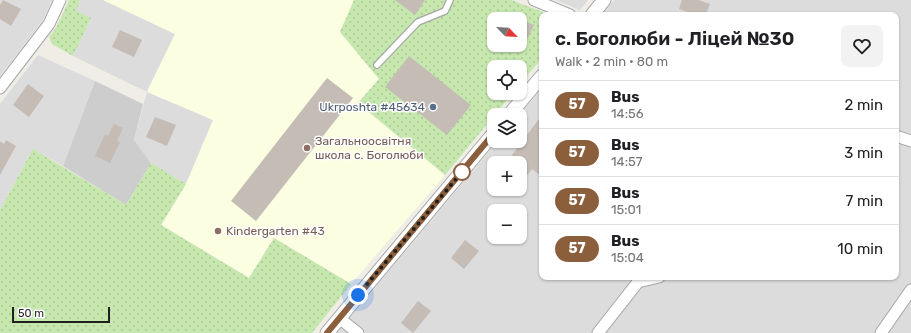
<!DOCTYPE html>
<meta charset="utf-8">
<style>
:root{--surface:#fff;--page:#f2f2f2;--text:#202124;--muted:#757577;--line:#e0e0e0}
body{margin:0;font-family:Rubik,sans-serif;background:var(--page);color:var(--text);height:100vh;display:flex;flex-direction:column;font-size:15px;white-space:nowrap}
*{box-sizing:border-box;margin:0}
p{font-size:13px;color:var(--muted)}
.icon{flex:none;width:22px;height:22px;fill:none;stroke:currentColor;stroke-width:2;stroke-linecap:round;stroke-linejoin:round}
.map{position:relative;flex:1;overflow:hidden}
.side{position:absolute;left:539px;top:12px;width:360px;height:268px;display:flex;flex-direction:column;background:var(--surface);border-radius:8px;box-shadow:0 1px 3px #0004}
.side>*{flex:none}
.badge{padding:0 8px;border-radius:13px;font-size:14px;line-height:26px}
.needle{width:26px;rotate:115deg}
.buttons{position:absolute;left:487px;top:12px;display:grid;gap:8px}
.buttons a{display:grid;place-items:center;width:40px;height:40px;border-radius:8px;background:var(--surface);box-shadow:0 1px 3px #0004;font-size:20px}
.scale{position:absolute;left:12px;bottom:10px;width:98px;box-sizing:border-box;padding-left:4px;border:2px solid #1f1f1f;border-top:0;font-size:11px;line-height:14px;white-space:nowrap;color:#1f1f1f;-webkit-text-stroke:3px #fff;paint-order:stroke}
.you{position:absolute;width:20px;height:20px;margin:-10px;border:3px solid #fff;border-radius:50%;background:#1a73e8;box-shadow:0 0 0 6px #1a73e833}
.map>.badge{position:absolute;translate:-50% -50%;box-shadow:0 0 0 2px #fff}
.round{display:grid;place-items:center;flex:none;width:42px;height:42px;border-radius:8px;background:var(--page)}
.overview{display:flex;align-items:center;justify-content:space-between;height:68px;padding:0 16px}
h1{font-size:19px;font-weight:600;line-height:30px}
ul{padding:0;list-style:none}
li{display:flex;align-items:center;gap:12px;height:48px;padding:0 16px;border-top:1px solid var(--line)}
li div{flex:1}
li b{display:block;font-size:15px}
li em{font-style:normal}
li .badge{min-width:44px;font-weight:700;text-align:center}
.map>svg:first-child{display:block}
.residential{fill:#dddcdc;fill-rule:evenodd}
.education{fill:#fbfee0}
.religious{fill:#cdcdcd}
.grass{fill:url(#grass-dots);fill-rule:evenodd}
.building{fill:#c4bcb5}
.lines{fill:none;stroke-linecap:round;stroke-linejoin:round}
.service-casing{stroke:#a6a6a6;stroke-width:8}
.minor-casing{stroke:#a6a6a6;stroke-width:13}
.tertiary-casing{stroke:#a6a6a6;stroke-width:15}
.service{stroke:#fff;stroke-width:5.5}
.minor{stroke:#fff;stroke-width:11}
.tertiary{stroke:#fff;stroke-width:13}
.line-casing{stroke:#fff;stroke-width:9}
.line{stroke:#8b5e3c;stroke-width:6}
.walk{stroke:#1f1f1f;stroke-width:4;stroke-dasharray:0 7.2}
.service-dot{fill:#5c6f8a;stroke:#fff;stroke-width:1.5}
.education-dot{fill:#8d6e63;stroke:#fff;stroke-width:1.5}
.stop-dot{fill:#fff;stroke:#8b5e3c;stroke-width:2}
.labels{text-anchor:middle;stroke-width:3;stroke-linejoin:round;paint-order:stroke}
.service-label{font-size:12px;fill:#4e5e75;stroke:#fff;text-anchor:end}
.education-label{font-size:12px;fill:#785e54;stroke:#fff;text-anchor:start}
</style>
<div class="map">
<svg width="911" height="333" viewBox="0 0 911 333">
<defs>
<pattern id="grass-dots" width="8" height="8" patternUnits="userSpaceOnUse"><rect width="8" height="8" fill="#c6e7ae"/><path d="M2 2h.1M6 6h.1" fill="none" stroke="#aac695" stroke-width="1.8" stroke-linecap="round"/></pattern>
</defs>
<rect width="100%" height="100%" fill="#efede6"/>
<path class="residential" d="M0,0H52L43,20L0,76Z
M80,0H103L175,34L147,91L213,120L186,184L151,163L134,140L147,92L73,56L91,18L75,11Z
M555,0H588L580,10Z
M614,0H911V135L896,129V15H602Z
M38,55L95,81L63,166L33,149L0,210V104Z
M542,88V277H896V143L911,148V333H337L498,141H520L519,115ZM494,163H520V189H494ZM494,211H520V237H494Z"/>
<path class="education" d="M103,0H354L340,32L379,79L358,103L445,175L351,284L274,238L249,278L161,225L186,184L213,120L147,92L175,34Z"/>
<path class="religious" d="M95,81L143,104L134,140L151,163L126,205L63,166Z"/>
<path class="grass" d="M69,0H80L76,11L91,18L73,56L52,44L49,37L56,28Z
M354,0H511L551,15H542V58L520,84V67H494V93H513L445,175L358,103L379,79L340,32ZM494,19H520V45H494Z
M33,149L126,205L151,163L186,184L161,225L249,278L274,238L351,284L312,333H0V210Z"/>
<path class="building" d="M3,0L21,9L11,26L0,19V5Z
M395,0H425L415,15Z
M682,0H698L710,4L706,15H696L679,9Z
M520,19L534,25L520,54Z
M120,30L142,40L134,57L112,47Z
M409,56L471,105L447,135L385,87Z
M327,78L353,98L256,221L231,201Z
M28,84L44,96L29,117L13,105Z
M542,115V177L532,169L520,184V161L512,155Z
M155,117L176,125L167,146L146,137Z
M114,124L123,128L117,141L120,142L110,163L95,156L105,134L108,136Z
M6,140L16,146L0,175V141L4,144Z
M465,240L479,251L464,269L451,258Z
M418,301L431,311L413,333L401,323Z"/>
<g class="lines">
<defs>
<path id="service" d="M377,65L418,22L445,11L450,0"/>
<path id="minor" d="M534,0L570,15
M0,88L49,24L60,0
M896,136L911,141
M339,318L358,333
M598,333L638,282L659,277
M881,333L911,290"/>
<path id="tertiary" d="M592,15L604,0
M509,115L542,76
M327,333L494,133"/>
</defs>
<use href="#service" class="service-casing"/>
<use href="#minor" class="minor-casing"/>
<use href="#tertiary" class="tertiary-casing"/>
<use href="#service" class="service"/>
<use href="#minor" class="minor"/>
<use href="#tertiary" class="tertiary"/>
</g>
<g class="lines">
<defs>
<path id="line" d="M327,333L494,133"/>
</defs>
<use href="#line" class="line-casing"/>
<use href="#line" class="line"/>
<path class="walk" d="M358,295L462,172"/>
</g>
<circle class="service-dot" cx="433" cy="107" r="4"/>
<g class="education-dot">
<circle cx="307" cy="148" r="4"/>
<circle cx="218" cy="231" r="4"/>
</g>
<circle class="stop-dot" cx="462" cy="172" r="8"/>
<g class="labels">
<g class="service-label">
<text x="425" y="111">Ukrposhta #45634</text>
</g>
<g class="education-label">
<text x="315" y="145">Загальноосвітня<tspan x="315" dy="14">школа с. Боголюби</tspan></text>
<text x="226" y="235">Kindergarten #43</text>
</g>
</g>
</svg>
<div class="buttons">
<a><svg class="needle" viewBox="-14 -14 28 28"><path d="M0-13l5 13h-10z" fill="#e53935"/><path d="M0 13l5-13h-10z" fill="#757577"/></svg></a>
<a><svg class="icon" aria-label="locate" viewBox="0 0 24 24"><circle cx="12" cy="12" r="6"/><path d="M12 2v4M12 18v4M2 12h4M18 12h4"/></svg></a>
<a><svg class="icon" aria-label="layers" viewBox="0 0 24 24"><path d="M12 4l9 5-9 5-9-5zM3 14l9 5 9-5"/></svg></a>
<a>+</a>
<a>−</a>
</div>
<div class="scale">50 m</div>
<div class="you" style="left:358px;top:295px"></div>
<section class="side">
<div class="overview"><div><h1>с. Боголюби - Ліцей №30</h1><p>Walk · 2 min · 80 m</p></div><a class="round"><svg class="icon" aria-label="heart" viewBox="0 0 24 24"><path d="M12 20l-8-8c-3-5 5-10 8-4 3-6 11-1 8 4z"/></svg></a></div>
<ul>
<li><span class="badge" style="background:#8b5e3c;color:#fff">57</span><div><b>Bus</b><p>14:56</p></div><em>2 min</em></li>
<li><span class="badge" style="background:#8b5e3c;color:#fff">57</span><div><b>Bus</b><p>14:57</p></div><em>3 min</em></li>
<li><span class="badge" style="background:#8b5e3c;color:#fff">57</span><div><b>Bus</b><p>15:01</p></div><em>7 min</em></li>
<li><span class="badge" style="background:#8b5e3c;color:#fff">57</span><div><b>Bus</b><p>15:04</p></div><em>10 min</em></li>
</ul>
</section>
</div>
